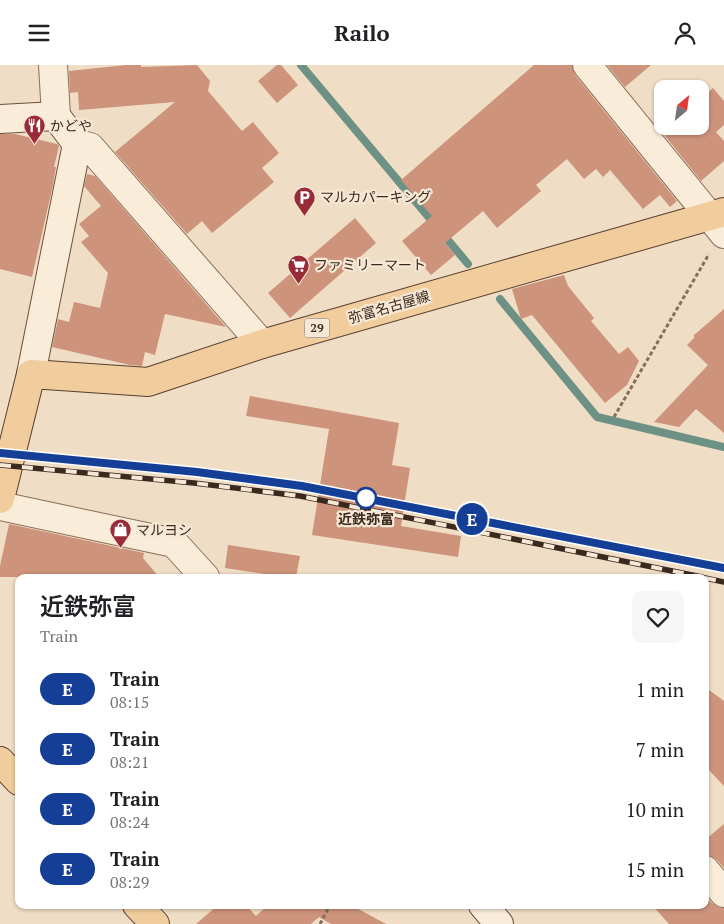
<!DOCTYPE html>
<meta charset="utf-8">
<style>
:root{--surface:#fff;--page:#f6f6f6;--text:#202124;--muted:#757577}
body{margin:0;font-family:"PT Serif","Noto Sans JP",serif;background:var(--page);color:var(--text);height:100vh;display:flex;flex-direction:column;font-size:19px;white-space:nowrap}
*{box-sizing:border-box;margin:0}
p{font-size:16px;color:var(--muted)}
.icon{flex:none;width:28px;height:28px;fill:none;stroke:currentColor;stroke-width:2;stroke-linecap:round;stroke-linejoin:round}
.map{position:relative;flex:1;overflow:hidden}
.panel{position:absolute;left:15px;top:509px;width:694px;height:335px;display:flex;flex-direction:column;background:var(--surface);border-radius:10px;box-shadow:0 1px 4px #0004}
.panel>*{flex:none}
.badge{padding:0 10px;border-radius:16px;font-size:18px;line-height:32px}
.needle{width:32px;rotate:29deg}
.buttons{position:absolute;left:654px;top:15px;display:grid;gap:10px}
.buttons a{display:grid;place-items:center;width:55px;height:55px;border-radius:10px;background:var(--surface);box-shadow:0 1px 4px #0004;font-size:25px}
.map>.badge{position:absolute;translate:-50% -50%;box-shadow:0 0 0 2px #fff}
.round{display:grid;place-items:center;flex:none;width:52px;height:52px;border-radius:10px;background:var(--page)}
.head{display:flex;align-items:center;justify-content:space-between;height:85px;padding:0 25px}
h1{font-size:24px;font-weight:600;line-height:38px}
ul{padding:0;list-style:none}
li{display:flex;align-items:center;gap:15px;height:60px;padding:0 25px}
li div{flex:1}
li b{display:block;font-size:19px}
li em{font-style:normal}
li .badge{min-width:55px;font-weight:700;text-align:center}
header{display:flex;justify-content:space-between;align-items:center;height:65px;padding:0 25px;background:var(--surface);font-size:22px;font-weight:600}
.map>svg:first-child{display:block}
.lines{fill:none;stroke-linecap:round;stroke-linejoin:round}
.stream{stroke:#6d9184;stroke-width:8}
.building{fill:#cd937b}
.street-casing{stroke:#8a6e5b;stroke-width:30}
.secondary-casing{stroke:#6c503e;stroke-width:30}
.primary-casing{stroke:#583d2f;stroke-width:30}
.path{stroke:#8a6e5b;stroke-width:3;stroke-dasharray:4 2.5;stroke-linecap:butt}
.street{stroke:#f9ecd9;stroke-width:28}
.secondary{stroke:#f9ecd9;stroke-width:28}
.primary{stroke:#f1cd9d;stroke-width:28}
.rail-casing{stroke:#3a291f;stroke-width:5.5}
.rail{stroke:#f6e8d5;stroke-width:4;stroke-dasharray:11;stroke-linecap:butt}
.line-casing{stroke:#fff;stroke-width:11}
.line{stroke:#153f97;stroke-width:8}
.stop-dot{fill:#fff;stroke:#153f97;stroke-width:2.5}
.labels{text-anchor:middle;stroke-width:4.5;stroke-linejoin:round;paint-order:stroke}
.shield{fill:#f6e8d5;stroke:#726256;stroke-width:1}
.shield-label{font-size:12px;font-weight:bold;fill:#3a291f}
.poi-label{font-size:14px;fill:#3a291f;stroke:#f6e8d5;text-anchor:start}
.street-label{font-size:14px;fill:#3a291f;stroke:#f6e8d5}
.stop-label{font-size:14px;font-weight:bold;fill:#3a291f;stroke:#f6e8d5}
</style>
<header><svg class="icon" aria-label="menu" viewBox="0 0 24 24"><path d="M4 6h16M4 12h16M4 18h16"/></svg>Railo<svg class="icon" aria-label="person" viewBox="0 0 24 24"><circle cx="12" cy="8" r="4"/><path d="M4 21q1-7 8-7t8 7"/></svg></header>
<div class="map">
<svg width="724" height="859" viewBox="0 0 724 859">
<rect width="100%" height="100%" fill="#efddc5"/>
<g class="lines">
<path class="stream" d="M301,0L468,199
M500,234L597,352L724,382"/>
</g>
<path class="building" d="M126,0H141V2L197,0L210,16L208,26L242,66L253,57L279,88L262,103L274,117L212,168L202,156L187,169L115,87L175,37L79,45L78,27L70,28L69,6Z
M277,0H281L298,20L277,38L258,16Z
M534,0H572L575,10L677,136L670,142L660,130L643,144L610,105L603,112L596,104L584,114L567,94L536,120L541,126L497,163L483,146L445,178L455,190L431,210L402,176L432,151L401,115Z
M607,0H651L625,22Z
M713,23L724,36V60L716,67L724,76V96L701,116L662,67L669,61H700V34Z
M0,69H15L57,79L59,81L54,102H56L53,120L32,212L0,204Z
M87,109L95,111L226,262L165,249L155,290L145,287L142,301L130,300L52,282L58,254L69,257L74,237L100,243L108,208L81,177L89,171L79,159L101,141L84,121Z
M355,153L376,178L290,253L268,228Z
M564,210L568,221L594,253L591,256L619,289L628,282L639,296L627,320L605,338L532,250L521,254L512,224Z
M724,244V368L696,344L679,362L654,357L708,300L687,280L695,272L693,271Z
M250,331L399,358L392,400L410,403L401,461L461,471L458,492L312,470L329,364L246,351Z
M9,459L144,488L143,493L159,512H0V501Z
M228,480L300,491L296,512H284L225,503Z
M705,622L724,636V721L705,701Z
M724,759V803L717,795L711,791L705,790V775Z
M705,830L712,838L718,842L724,843V859H669L652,840H705Z
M218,840H246L256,851L268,840H351L386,859H331L319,852L311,859H196Z"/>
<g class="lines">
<defs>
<path id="street" d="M53,0L56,51
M587,0L724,169
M77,79L90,82L262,279
M0,441L174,478L205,512
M705,805L724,828"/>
<path id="secondary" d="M0,54L56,51L77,79L31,309
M483,840L499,859"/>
<path id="primary" d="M0,434L31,309L148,317L262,279L724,147
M0,696L19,716
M137,840L155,859"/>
</defs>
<use href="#street" class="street-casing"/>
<use href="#secondary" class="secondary-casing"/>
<use href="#primary" class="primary-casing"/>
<path class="path" d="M614,352L709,189
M232,511L241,512
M320,859L330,840"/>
<use href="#street" class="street"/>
<use href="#secondary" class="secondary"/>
<use href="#primary" class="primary"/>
<defs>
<path id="rail" d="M0,388L197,407L302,421L724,503
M0,400L194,418L300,431L702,512
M705,513L724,517"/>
</defs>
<use href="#rail" class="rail-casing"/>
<use href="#rail" class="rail"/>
</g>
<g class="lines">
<defs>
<path id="line" d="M0,388L197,407L302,421L724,503"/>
</defs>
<use href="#line" class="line-casing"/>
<use href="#line" class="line"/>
</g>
<defs>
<symbol id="restaurant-pin" viewBox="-11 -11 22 30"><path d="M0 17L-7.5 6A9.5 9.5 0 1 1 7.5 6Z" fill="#992b38" stroke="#f6e8d5"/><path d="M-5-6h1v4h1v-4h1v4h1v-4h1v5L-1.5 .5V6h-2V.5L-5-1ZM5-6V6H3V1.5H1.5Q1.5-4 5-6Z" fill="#fff"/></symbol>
<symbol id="parking-pin" viewBox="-11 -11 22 30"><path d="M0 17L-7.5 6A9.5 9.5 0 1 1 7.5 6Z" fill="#992b38" stroke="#f6e8d5"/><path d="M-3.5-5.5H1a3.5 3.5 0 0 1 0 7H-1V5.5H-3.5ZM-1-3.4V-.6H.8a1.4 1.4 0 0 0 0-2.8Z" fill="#fff"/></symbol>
<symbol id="supermarket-pin" viewBox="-11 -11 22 30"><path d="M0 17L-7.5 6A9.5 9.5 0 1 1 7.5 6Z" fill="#992b38" stroke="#f6e8d5"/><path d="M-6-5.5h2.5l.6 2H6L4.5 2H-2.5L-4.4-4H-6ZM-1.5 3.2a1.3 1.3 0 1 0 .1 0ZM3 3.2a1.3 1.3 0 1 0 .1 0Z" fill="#fff"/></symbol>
<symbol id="shop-pin" viewBox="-11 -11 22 30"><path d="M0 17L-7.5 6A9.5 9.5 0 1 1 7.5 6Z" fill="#992b38" stroke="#f6e8d5"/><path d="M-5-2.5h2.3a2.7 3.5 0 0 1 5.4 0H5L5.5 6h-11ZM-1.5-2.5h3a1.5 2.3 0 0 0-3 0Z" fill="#fff"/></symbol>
</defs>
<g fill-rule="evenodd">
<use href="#restaurant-pin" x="22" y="48" width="25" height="34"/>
<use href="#parking-pin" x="292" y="120" width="25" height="34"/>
<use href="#supermarket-pin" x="286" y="188" width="25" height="34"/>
<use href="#shop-pin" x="108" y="452" width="25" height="34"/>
</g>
<circle class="stop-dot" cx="366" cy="433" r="10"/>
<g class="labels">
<rect class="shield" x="304.5" y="253.5" width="25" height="19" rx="4"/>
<g class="shield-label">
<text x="317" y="267">29</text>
</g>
<g class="poi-label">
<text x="50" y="66">かどや</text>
<text x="320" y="137">マルカパーキング</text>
<text x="314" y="205">ファミリーマート</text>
<text x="136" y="470">マルヨシ</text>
</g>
<g class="street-label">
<text transform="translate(389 242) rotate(-16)" y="5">弥富名古屋線</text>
</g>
<g class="stop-label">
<text x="366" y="459">近鉄弥富</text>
</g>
</g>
</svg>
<div class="buttons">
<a><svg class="needle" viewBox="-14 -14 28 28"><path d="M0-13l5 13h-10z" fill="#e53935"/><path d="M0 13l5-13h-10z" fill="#757577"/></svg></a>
</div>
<b class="badge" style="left:472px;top:454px;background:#153f97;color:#fff">E</b>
<section class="panel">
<div class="head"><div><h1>近鉄弥富</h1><p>Train</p></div><a class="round"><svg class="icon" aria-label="heart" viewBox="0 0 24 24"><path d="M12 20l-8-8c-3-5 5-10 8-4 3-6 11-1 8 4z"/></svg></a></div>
<ul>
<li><span class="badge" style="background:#153f97;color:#fff">E</span><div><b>Train</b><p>08:15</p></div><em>1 min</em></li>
<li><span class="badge" style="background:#153f97;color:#fff">E</span><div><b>Train</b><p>08:21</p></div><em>7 min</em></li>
<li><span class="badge" style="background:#153f97;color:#fff">E</span><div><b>Train</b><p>08:24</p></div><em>10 min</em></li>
<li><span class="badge" style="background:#153f97;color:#fff">E</span><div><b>Train</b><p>08:29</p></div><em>15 min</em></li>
</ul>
</section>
</div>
